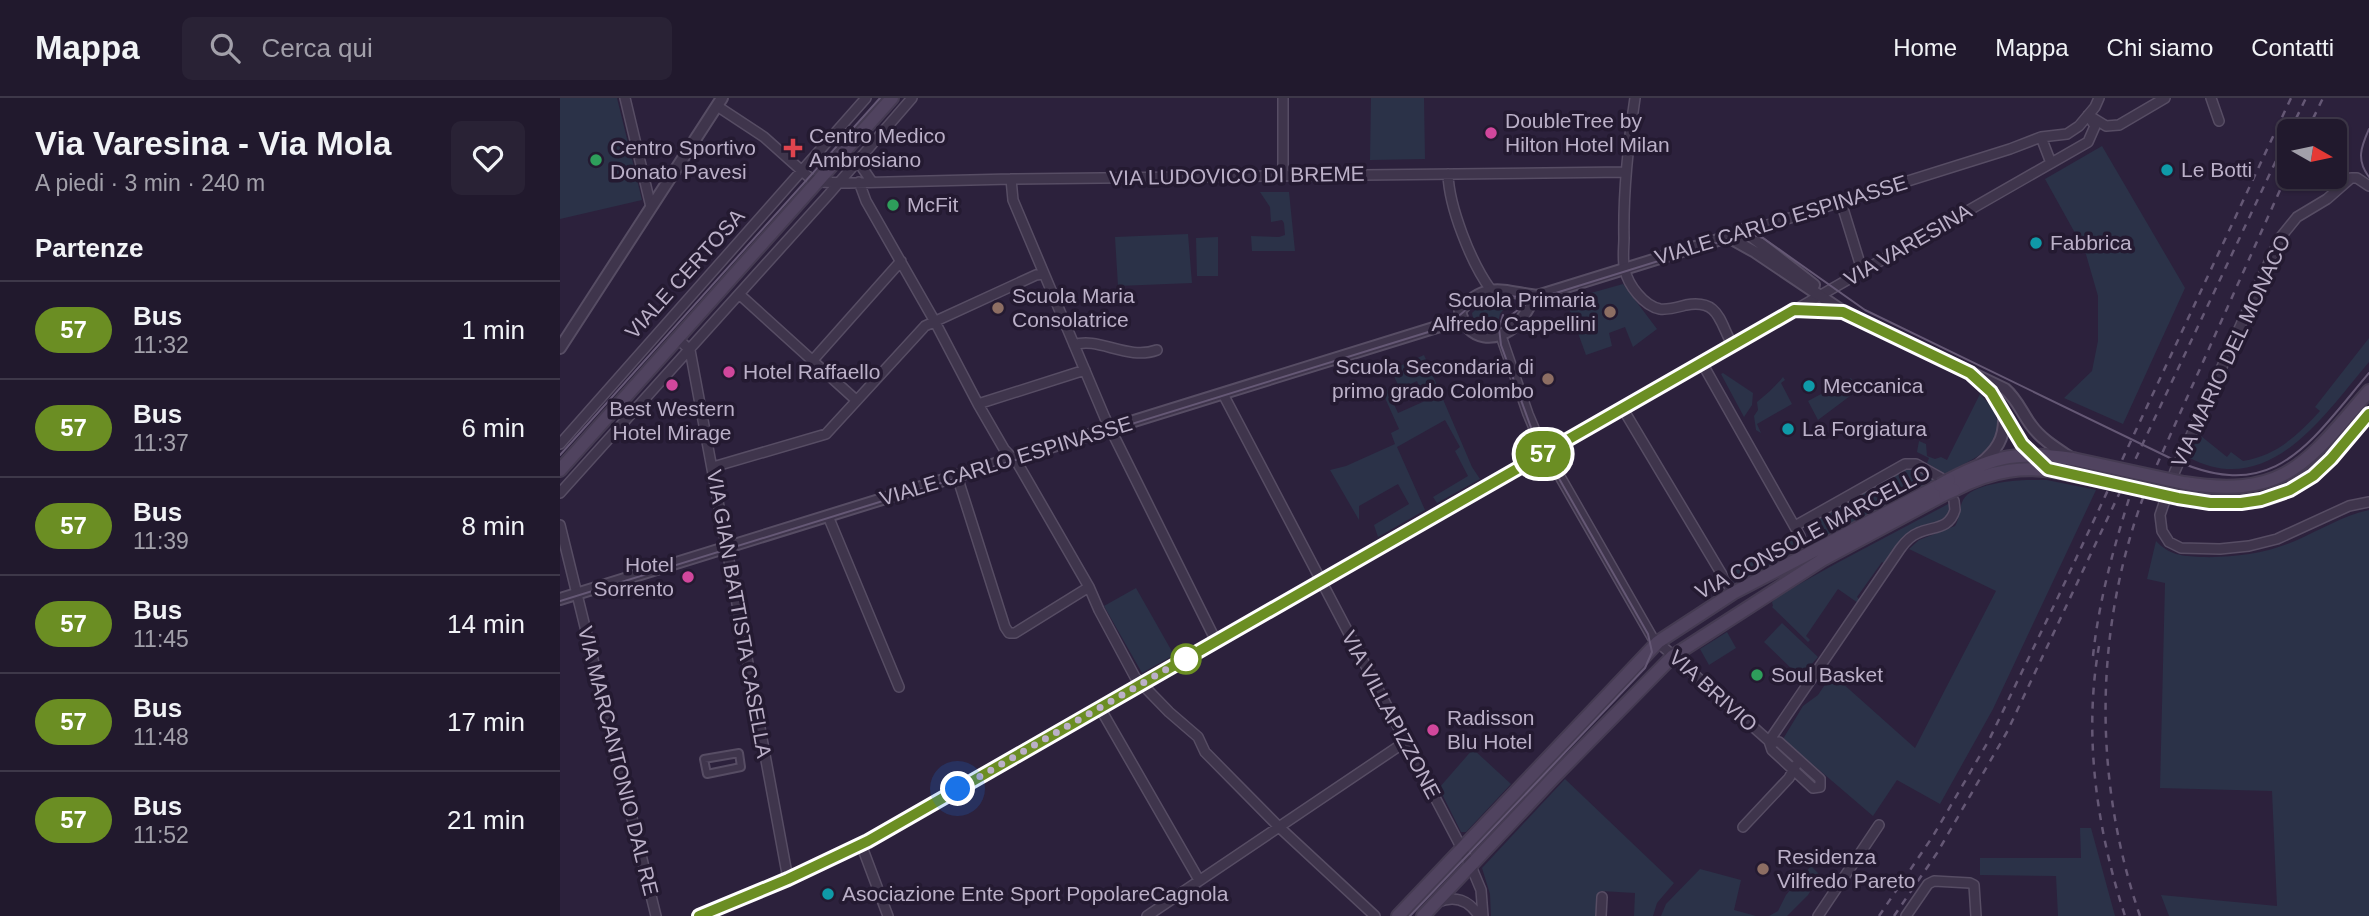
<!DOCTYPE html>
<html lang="it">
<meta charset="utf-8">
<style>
:root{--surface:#21192d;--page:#292235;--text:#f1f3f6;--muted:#a2a0aa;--line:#3e3849}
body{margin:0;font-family:Helvetica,sans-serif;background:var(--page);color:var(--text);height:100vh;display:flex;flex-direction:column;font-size:26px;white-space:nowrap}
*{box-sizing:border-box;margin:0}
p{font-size:23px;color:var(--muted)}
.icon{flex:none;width:38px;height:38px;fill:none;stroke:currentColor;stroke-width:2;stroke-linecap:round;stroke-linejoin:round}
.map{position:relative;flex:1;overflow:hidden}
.details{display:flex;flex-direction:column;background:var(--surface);width:560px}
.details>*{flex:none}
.badge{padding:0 14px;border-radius:23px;font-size:24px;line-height:46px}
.needle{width:46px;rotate:99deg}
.tools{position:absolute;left:1717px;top:21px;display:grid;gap:14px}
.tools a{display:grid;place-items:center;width:70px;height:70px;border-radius:10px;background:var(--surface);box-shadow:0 2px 5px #0004,0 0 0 2px var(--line);font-size:35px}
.you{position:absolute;width:35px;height:35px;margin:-18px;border:5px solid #fff;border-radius:50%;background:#1a73e8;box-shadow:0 0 0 10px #1a73e833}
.map>.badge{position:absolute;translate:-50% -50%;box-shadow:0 0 0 4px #fff}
h2{padding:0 35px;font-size:26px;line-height:63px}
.round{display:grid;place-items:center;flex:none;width:74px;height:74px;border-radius:10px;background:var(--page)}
.headline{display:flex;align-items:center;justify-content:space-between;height:119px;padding:0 35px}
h1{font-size:33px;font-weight:800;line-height:52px}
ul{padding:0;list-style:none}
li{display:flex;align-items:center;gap:21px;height:98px;padding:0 35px;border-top:2px solid var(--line)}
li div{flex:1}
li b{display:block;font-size:26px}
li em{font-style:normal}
li .badge{min-width:77px;font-weight:700;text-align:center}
header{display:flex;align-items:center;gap:42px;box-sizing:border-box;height:98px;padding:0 35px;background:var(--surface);border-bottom:2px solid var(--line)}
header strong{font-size:33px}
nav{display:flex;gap:38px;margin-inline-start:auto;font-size:24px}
.search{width:490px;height:63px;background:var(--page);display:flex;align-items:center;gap:18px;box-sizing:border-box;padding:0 24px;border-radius:10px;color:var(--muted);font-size:26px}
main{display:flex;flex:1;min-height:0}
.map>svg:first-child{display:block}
.green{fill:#2b3248}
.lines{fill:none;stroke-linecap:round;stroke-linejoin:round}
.pedestrian-casing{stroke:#574d64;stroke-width:10}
.minor-casing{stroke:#574d64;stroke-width:12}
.tertiary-casing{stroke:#574d64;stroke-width:14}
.secondary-casing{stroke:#453b52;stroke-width:16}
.pedestrian{stroke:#3f354c;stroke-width:6}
.minor{stroke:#3f354c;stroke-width:9}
.tertiary{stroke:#3f354c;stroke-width:10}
.secondary{stroke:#50435f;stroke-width:12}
.tram{stroke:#655875;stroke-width:2}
.rail{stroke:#655875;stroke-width:2.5;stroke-dasharray:7 7;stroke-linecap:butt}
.secondary-bridge-casing{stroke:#453b52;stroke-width:16;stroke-linecap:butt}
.secondary-bridge{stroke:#50435f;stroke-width:12}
.line-casing{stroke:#fff;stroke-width:16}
.line{stroke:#6b8e23;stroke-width:10}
.walk{stroke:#bbb0c8;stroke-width:7;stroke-dasharray:0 12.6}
.hotel-dot{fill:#d1479c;stroke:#241a31;stroke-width:2.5}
.health-dot{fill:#e0444e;stroke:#241a31;stroke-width:2.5}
.leisure-dot{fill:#2e9e5b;stroke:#241a31;stroke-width:2.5}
.culture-dot{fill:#0f9aa8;stroke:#241a31;stroke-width:2.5}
.education-dot{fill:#8d6e63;stroke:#241a31;stroke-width:2.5}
.stop-dot{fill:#fff;stroke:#6b8e23;stroke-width:3.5}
.labels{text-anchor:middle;stroke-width:7;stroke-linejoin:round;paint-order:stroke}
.poi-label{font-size:21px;fill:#bbb0c8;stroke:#241a31;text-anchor:start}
.street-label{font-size:21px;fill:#bbb0c8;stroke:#241a31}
</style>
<header>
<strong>Mappa</strong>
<div class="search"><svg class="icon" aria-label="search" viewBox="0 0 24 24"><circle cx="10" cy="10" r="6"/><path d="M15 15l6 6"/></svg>Cerca qui</div>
<nav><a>Home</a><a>Mappa</a><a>Chi siamo</a><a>Contatti</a></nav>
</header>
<main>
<section class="details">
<div class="headline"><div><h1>Via Varesina - Via Mola</h1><p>A piedi · 3 min · 240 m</p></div><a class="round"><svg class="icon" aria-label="heart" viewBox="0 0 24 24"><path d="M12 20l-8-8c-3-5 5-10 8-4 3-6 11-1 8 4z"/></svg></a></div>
<h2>Partenze</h2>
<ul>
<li><span class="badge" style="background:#6b8e23;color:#fff">57</span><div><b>Bus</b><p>11:32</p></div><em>1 min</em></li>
<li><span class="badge" style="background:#6b8e23;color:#fff">57</span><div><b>Bus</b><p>11:37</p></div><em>6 min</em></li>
<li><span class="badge" style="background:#6b8e23;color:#fff">57</span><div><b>Bus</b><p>11:39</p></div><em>8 min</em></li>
<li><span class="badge" style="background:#6b8e23;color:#fff">57</span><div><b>Bus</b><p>11:45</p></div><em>14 min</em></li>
<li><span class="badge" style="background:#6b8e23;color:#fff">57</span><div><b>Bus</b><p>11:48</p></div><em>17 min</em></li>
<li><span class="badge" style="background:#6b8e23;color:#fff">57</span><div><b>Bus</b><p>11:52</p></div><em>21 min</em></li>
</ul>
</section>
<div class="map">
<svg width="1809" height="818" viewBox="0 0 1809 818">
<rect width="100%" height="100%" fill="#2c213c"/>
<path class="green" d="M0,0H57L82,102L0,121Z
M811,0H864L865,61L810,62Z
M1542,48L1625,190L1563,326L1504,300L1532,273L1538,243V198L1525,153L1485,81Z
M700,94H729L735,153H692L691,138L719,139L725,137L724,125L722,122L711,124L710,109Z
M628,136L632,185L558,188L555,139Z
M658,139V178H637L636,140Z
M1063,186L1097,231L1073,249L1065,229L1049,235L1052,248L1026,257L1006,202Z
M935,200L951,203L940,216L936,234C923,233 914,229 912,215L925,203Z
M1809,240V264C1764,317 1709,403 1628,359L1640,330L1644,333L1641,338L1667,359L1671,354L1683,363C1717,357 1737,338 1760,313L1755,309Z
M864,257L912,369L920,381L877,405L873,399L908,378L895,353L900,349L885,322L837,349L865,412L818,439L814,427L849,406L838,386L799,408V422L770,372L786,368L835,346L831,335L839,331L821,291L826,289L838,315L865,303L857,283L840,291L831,272Z
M1163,275L1193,295L1192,307L1184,319L1161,276Z
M1223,279L1225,282L1221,285L1232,306L1197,326L1201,335L1196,332L1194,318L1198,312L1197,304C1207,296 1215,289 1223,279Z
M1291,280L1298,292L1258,322L1248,303Z
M1420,296C1463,340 1422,357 1385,376L1367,365L1369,360L1357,354L1359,343L1366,346L1367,358L1375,361L1381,359L1387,362Z
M1354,369L1377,381L1264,440L1254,438L1247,427L1346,370Z
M1466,382H1487L1536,392L1433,611L1380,706L1337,682L1313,718L1223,641L1243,608L1258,597L1272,576L1355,650L1436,493L1349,451L1359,442L1395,428C1400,420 1399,410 1403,402C1412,386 1449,383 1466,382Z
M1390,405L1392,412L1387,422L1361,430L1327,467L1322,464L1297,499L1300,502L1298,505L1278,491L1246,538L1250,542L1248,544L1212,509L1213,508L1212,504L1218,498L1277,465Z
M1809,412V818H1609L1601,797L1717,808L1712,693L1600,690L1605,485L1587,481L1596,443C1609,457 1622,458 1640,459C1672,460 1705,456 1735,443C1760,432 1782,418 1809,412Z
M1231,437L1234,448L1227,460L1180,485L1171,483L1166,474Z
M576,490L614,557L582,575L544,508Z
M1222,525L1258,559L1240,579L1204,544Z
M1167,534L1176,550L1149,567L1140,551Z
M913,651L951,686L906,734H901L879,690Z
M1005,681L1114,785L1097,805L1093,818H1074L1075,795L1041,793L1038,795L1037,818H931L930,796L922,770Z
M1520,730H1531L1555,818H1498L1496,778L1420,777V760H1521Z
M1251,768L1260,777L1248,797L1227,818H1209L1218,813L1226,797Z
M1140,771L1181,782L1174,812L1196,818H1101L1106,806Z"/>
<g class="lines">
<defs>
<path id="pedestrian" d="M179,655L181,669L147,676L144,661Z"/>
<path id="minor" d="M65,0L91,109
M723,0V77
M1075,0C1068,47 1063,93 1064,140C1064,150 1062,162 1065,172C1068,187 1084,208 1100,211C1108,212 1118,209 1126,207C1160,201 1159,224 1173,248
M1651,0L1659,23
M157,8L204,39L251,81L258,84L288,85L451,81L1066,74
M1533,20L1546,28L1559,27L1605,0
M1481,39L1491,65
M297,62L312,84
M888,76C889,109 911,165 931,192
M451,81L453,102L545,320L656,543
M299,84L306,103L374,222L418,306L444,351L458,366L529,489L539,512L575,579L609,614L638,639L645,654L719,729L815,818
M1809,88L1797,80H1791L1767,101L1737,119L1720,140L1615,373L1600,417L1602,433L1609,444L1621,450L1660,451L1689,448L1717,441L1789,408L1809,404
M1281,104L1302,172
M1183,132L1211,126L1450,51L1481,39L1507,36L1519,28L1535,9L1539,0
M179,196L296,302
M1236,212L1284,214
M941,238L968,316L979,342L1092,539L1209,643L1212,652L1253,690L1260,689V681L1219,644L1209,643
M118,241L130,252L228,781
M514,247C538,238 567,263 597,252
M253,262L341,163
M1142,265L1240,438L1242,446L1239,460
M663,296L911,768L921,792L923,818
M418,306L525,272
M1063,311L1173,495
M0,346L306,0
M153,369L266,336L365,228L476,177L483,176
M397,378L445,529L449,535H455L529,489
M0,395L270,95L352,0
M268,418L339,589
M0,427L96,818
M1235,428L1345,366H1356L1381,380
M540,610L639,782
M1209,643L1340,451C1345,444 1350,438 1358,435C1373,428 1389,432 1395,412L1394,403
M1183,729L1229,680L1236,667
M301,746L328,818
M878,804C895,797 909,802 919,818
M139,818L228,781L308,743L1528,44L1535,28L1528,17
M587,818L845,644
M1041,818L1042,799
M1258,818L1319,727
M1346,818L1368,786L1374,783L1410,785L1414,787L1416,818"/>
<path id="tertiary" d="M1183,132L1254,187
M1168,139L1195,154L1284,214L1445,291C1457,301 1462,315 1471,327C1481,341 1496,350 1511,360
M977,198C968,207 966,218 957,226C937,246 907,243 900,213C925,182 945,194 977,198L1174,137L1183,132
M0,250L162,0
M1418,281L1431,294L1462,347L1488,371
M1420,366C1436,353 1445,341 1444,318
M0,501L893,224L906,228"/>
<path id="secondary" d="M0,372L332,0
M1389,382C1437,357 1459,353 1513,361
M1624,385C1727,401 1747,364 1809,293
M1394,392C1431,372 1466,366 1508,376
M1618,399C1720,418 1747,389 1809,316
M838,818L1098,544L1173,495L1380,387
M863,818L993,680L1113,558L1262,462L1385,396"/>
</defs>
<use href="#pedestrian" class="pedestrian-casing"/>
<use href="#minor" class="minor-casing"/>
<use href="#tertiary" class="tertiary-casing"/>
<use href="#secondary" class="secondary-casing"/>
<use href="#pedestrian" class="pedestrian"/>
<use href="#minor" class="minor"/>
<use href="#tertiary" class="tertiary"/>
<use href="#secondary" class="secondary"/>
<path class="tram" d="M1809,31C1801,49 1796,62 1809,79
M887,224C902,220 909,205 924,199C938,193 954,201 969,199
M0,357L320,0
M0,503L891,227L902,225L925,228L939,226L970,203L1182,137H1194L1203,140L1305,212L1608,359C1713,409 1747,348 1809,275
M850,818L1085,570L1092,554L1088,536L973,335L941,247L939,230L943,217"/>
<path class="rail" d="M1730,33L1746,0
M1747,33L1763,0
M1539,548C1523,638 1537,732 1565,818
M1533,558C1539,500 1556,441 1574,385
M1319,818L1373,738L1429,642L1499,497L1731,0
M1334,818L1377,755L1447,634L1729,35
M1580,818C1532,678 1534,527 1587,389L1729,72"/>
<defs>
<path id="secondary-bridge" d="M1513,361L1624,385
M1508,376L1618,399
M1380,387L1389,382
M1385,396L1394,392"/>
</defs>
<use href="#secondary-bridge" class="secondary-bridge-casing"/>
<use href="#secondary-bridge" class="secondary-bridge"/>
</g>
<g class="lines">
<defs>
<path id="line" d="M139,818L228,781L308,743L1234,212L1283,214L1410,275L1431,294L1462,346L1488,371L1618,400L1650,405H1681L1701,402L1730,392L1753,378L1771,361L1809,316"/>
</defs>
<use href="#line" class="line-casing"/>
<use href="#line" class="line"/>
<path class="walk" d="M398,691L635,555L626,561"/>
</g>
<g class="hotel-dot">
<circle cx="931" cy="35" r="7"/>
<circle cx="169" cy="274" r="7"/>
<circle cx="112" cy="287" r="7"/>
<circle cx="128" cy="479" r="7"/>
<circle cx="873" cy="632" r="7"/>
</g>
<path class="health-dot" d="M229.5 39.5h7v7h7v7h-7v7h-7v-7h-7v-7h7z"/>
<g class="leisure-dot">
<circle cx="36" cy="62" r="7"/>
<circle cx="333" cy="107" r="7"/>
<circle cx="1197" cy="577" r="7"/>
</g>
<g class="culture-dot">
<circle cx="1607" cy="72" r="7"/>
<circle cx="1476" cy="145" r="7"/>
<circle cx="1249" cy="288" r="7"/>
<circle cx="1228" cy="331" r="7"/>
<circle cx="268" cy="796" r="7"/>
</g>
<g class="education-dot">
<circle cx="438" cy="210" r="7"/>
<circle cx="1050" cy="214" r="7"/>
<circle cx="988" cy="281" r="7"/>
<circle cx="1203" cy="771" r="7"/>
</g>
<circle class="stop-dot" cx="626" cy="561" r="14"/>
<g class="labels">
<g class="poi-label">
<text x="945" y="30">DoubleTree by<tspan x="945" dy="24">Hilton Hotel Milan</tspan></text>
<text x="249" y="45">Centro Medico<tspan x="249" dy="24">Ambrosiano</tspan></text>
<text x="50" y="57">Centro Sportivo<tspan x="50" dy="24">Donato Pavesi</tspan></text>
<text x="1621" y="79">Le Botti</text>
<text x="347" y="114">McFit</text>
<text x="1490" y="152">Fabbrica</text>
<text x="452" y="205">Scuola Maria<tspan x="452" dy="24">Consolatrice</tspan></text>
<text x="1036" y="209" text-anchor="end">Scuola Primaria<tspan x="1036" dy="24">Alfredo Cappellini</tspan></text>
<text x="974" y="276" text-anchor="end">Scuola Secondaria di<tspan x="974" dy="24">primo grado Colombo</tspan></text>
<text x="183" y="281">Hotel Raffaello</text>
<text x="1263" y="295">Meccanica</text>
<text x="112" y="318" text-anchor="middle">Best Western<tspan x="112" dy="24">Hotel Mirage</tspan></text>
<text x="1242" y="338">La Forgiatura</text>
<text x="114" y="474" text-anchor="end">Hotel<tspan x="114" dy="24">Sorrento</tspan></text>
<text x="1211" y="584">Soul Basket</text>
<text x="887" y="627">Radisson<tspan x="887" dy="24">Blu Hotel</tspan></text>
<text x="1217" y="766">Residenza<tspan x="1217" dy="24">Vilfredo Pareto</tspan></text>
<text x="282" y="803">Asociazione Ente Sport PopolareCagnola</text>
</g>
<g class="street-label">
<text transform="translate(677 78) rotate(-1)" y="7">VIA LUDOVICO DI BREME</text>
<text transform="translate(1221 122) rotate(-17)" y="7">VIALE CARLO ESPINASSE</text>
<text transform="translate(1348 147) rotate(-30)" y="7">VIA VARESINA</text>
<text transform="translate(125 176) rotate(-48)" y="7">VIALE CERTOSA</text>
<text transform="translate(1671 253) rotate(-65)" y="7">VIA MARIO DEL MONACO</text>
<text transform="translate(446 363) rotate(-17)" y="7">VIALE CARLO ESPINASSE</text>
<text transform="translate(1253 434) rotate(-28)" y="7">VIA CONSOLE MARCELLO</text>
<text transform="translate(179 516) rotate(80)" y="7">VIA GIAN BATTISTA CASELLA</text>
<text transform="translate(1153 593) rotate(42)" y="7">VIA BRIVIO</text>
<text transform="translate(831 617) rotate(62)" y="7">VIA VILLAPIZZONE</text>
<text transform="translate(58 663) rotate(76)" y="7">VIA MARCANTONIO DAL RE</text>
</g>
</g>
</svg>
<div class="tools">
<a><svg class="needle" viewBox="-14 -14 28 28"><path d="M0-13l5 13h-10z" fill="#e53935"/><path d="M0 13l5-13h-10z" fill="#a2a0aa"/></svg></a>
</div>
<div class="you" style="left:398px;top:691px"></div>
<b class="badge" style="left:983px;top:356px;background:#6b8e23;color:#fff">57</b>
</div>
</main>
